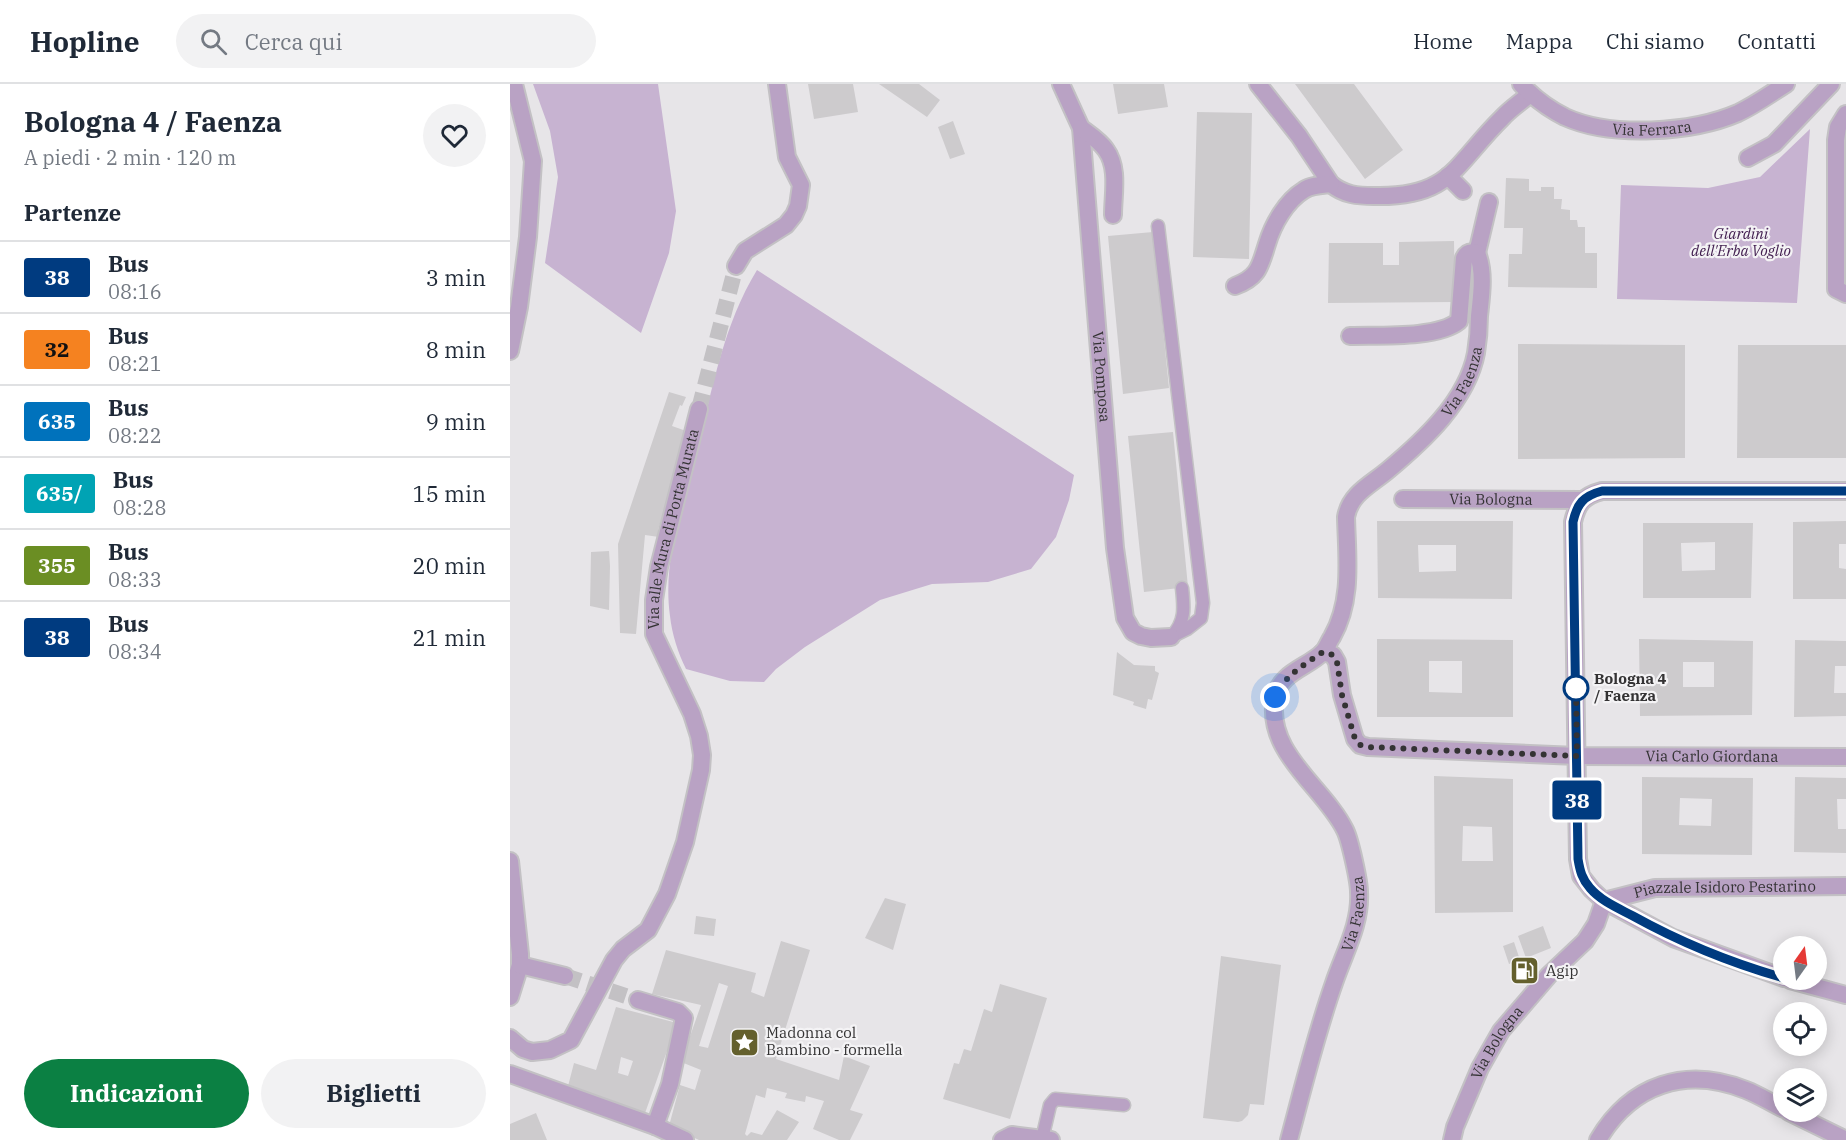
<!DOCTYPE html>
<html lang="it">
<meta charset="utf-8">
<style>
:root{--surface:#fff;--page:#f2f2f3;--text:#1f2937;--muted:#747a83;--line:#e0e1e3;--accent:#0b8043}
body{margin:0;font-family:"IBM Plex Serif",serif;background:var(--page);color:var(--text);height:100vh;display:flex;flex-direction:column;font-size:22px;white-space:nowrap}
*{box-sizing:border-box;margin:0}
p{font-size:20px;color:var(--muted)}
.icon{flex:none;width:33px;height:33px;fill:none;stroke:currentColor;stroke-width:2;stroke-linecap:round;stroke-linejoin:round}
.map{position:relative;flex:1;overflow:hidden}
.panel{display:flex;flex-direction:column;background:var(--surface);width:510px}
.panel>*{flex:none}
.badge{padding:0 12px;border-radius:4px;font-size:21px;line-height:39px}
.needle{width:39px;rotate:14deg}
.tools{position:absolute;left:1263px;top:852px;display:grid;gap:12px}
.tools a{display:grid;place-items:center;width:54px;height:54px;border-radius:50%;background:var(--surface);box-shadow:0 3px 15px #0003;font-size:30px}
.you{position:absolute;width:30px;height:30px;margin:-15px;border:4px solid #fff;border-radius:50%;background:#1a73e8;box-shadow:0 0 0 9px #1a73e833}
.map>.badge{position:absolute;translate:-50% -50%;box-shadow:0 0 0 3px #fff}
h2{padding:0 24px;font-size:22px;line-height:54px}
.round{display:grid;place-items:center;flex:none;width:63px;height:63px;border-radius:32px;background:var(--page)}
.summary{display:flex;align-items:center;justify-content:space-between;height:102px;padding:0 24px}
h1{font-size:28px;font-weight:700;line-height:45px}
.primary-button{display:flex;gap:12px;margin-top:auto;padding:12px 24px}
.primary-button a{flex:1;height:69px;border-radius:36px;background:var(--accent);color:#fff;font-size:24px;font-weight:700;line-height:69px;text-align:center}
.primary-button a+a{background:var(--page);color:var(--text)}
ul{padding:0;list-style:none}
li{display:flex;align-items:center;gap:18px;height:72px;padding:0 24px;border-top:2px solid var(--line)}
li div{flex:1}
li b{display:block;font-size:22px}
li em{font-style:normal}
li .badge{min-width:66px;font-weight:700;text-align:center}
header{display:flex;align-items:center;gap:36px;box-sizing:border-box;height:84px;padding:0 30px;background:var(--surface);border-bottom:2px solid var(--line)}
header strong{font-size:28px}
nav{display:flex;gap:33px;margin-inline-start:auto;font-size:21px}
.search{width:420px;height:54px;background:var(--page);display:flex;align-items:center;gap:15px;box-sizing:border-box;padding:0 21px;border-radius:33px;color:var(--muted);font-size:22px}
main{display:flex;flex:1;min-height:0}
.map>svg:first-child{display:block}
.green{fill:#c7b3d1}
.building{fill:#cdcbcd;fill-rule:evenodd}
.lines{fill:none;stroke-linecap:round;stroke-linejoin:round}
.minor-tunnel{stroke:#c3c1c4;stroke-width:16;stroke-dasharray:16 8;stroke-linecap:butt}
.service-casing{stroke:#c3c1c4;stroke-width:15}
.minor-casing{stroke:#c3c1c4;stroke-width:20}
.tertiary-casing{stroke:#c3c1c4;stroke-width:20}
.service{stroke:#b9a2c4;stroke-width:12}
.minor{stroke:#b9a2c4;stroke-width:16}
.tertiary{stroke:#b9a2c4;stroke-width:16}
.line-casing{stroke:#fff;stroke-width:14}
.line{stroke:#003b80;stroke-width:9}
.walk{stroke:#343334;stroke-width:6;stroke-dasharray:0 10.8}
.stop-dot{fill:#fff;stroke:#003b80;stroke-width:3}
.labels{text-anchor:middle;stroke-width:4.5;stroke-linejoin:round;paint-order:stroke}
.street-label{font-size:15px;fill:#343334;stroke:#f4f3f5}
.park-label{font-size:15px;font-style:italic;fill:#432051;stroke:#f4f3f5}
.stop-label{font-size:15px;font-weight:bold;fill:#343334;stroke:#f4f3f5;text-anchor:start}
.poi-label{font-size:15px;fill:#343334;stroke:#f4f3f5;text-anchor:start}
</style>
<header>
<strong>Hopline</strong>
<div class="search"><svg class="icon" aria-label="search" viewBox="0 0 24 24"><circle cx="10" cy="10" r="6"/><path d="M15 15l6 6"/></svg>Cerca qui</div>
<nav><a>Home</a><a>Mappa</a><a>Chi siamo</a><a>Contatti</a></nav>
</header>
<main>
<section class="panel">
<div class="summary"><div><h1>Bologna 4 / Faenza</h1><p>A piedi · 2 min · 120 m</p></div><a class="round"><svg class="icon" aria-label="heart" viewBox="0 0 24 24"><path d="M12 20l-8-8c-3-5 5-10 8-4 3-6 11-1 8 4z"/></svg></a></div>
<h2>Partenze</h2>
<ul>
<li><span class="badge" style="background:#003b80;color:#fff">38</span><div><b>Bus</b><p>08:16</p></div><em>3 min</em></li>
<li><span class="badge" style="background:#f58220;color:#111">32</span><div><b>Bus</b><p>08:21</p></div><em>8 min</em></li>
<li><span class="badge" style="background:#0072bc;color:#fff">635</span><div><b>Bus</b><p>08:22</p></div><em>9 min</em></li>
<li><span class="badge" style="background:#00a3b4;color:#fff">635/</span><div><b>Bus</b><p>08:28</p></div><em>15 min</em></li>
<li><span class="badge" style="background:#6b8e23;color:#fff">355</span><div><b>Bus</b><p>08:33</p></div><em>20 min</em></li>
<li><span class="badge" style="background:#003b80;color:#fff">38</span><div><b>Bus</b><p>08:34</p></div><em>21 min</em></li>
</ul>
<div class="primary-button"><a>Indicazioni</a><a>Biglietti</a></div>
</section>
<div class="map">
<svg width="1336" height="1056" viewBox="0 0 1336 1056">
<rect width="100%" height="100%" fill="#e7e5e8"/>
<path class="green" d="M23,0H148L166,127L159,169L131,249L35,179L48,93L40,47Z
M1300,45L1287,219L1107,215L1111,101L1198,104L1250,93Z
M247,186L564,391L559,416L546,453L521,485L478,498L422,500L370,516L295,563L266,585L254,598L220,597L176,585C168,569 162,550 160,532C152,475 174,417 188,362C203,302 214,240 247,186Z"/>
<path class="building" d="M298,0H343L348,28L304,35Z
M369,0H409L430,16L417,33Z
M603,0H654L658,23L608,30Z
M785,0H844L893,66L855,95Z
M687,28L742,29L739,175L683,173Z
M443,37L455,70L440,75L428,43Z
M996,94L1019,95V107H1031V103H1044V115H1052L1051,125L1060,126V136H1067L1068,143H1075V169H1087V204L998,203L999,170H1012L1013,144H994Z
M643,148L659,304L613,310L598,152Z
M944,157L945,218L818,219L819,159H873V181H889V158Z
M1008,260L1175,261V374L1008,375Z
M1228,261H1336V374H1227Z
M159,308L176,313L172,322L170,321L162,342L179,348L148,446L149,453L135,451L126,550L110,549L108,460Z
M663,348L678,503L634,508L618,352Z
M867,437H1003L1002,515L868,514ZM908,461H946V487L909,488Z
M1336,437V460H1329V484L1336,485V515H1283V438Z
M1133,439H1243L1241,514H1133ZM1205,458V486L1172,487L1171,459Z
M99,467L100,482L99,526L80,522L81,468Z
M867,555L1003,556V633H867ZM919,577H952V609L919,608Z
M1129,555L1243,557L1242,631L1130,632ZM1173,578H1204V603H1173Z
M1285,556L1336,557V582H1325L1324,609H1336V632L1284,633Z
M607,568L624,581L645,582V587L649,589L642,616L638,615L636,625L623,621L624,618L603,611Z
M924,692L1003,695V828L925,829ZM953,742L982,743L983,777H952Z
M1132,693L1243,694L1242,771L1132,770ZM1170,714L1202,715L1201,742L1169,741Z
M1285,693L1336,694V715H1327L1328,745H1336V769L1284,768Z
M375,814L396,820L383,866L355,854Z
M186,832L206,835L204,852L184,850Z
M1033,842L1041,864L1016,874L1008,852Z
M271,857L300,866L266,975L329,996L334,972L360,982L340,1026L353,1030L340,1056H329L303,1045L314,1017L296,1012L295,1018L275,1014L277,1009L257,1004L255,1014L246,1011L235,1050L237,1052L241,1048L252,1051L267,1026L289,1038L277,1056H189L159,1042L170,1001L185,1006L191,986L171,978L191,921L142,910L156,866L246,889L241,908L254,913ZM209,899L218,902L198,964L189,962Z
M1004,858L1010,876L999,880L993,862Z
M711,872L771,881L754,1021L740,1020L738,1031L732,1037L728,1038L693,1034Z
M490,900L537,914L500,1035L433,1015L444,979L449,980L454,965L461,967L474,925L482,928Z
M106,923L167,939L134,1032L57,1006L64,979L86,986ZM111,973L123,977L118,992L108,989Z
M26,1029L37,1056H0V1040Z"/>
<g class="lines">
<path class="minor-tunnel" d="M189,325L226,182
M55,892L128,916"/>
<defs>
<path id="service" d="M648,142L693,519L691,534L677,545L661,553
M662,552C676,537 674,523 672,504
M532,1055L540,1021L545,1015L614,1021"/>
<g id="minor">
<path id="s1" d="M551,0L571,44L605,464L615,534L623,548L631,552L641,554L661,553"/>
<path d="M748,0L789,52L821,100C834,111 848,112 864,112C941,114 945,80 992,34C1000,25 1011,18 1020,10"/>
<path id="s2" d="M1011,0C1023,13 1039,25 1055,33C1101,54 1182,49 1228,29C1245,21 1260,10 1276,0"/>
<path d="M1336,30L1328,43L1326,56V205L1336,210"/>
<path d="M571,44C579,50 590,57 596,66C609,84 603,110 603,131"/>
<path d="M1238,74L1264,60L1321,0"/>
<path d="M938,92L953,107"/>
<path d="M967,169L979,118"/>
<path d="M226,182L235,167L276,141L284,131L288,122L291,101L277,73L267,0"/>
<path d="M725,202C749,193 750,182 757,160C763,140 776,117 794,106C801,101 812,101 821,100"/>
<path d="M0,267L9,223L18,153L23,77L4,0"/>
<path id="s3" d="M893,415L1071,416"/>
<path id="s4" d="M813,568L823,571L827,578L832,611L845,655L850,661L858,663L1067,672L1336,673"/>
<path d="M0,777L10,870V881L0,913"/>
<path d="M10,881L55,892"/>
<path d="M128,916L168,928L174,934L160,1000L145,1042"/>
<path id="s5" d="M0,954L13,965L22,968L40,966L61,956L104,876L113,865L138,846L157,810L175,758L191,686L192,671L189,652L182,630L144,550V516L149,483L189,325"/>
<path d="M0,990L145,1042L175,1056"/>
<path d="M492,1056L502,1051L541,1056"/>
<path id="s6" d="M779,1056C793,1004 806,950 824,899C834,869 851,840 849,808C849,797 840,756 835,746C814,703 755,669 765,614C770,588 797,584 813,568C817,564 819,557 822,553C843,516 837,474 836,433C840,410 860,401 877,387C913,357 957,317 966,269C968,257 969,244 969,232C971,213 975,188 967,169C960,167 957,168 954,174L949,237C927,255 868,251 840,252"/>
<path id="s7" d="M942,1056L945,1043L970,984L991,947L1039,891L1075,857L1086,840L1094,817L1145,804L1336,802"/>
</g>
<path id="tertiary" d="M1274,894L1163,854L1094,817L1082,806L1071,792L1068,775L1063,438C1067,420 1073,412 1092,407H1336
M1280,896L1336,911
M1279,1028L1336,1056
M1088,1056C1121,1000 1176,982 1236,1006C1249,1011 1261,1019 1274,1025"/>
</defs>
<use href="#service" class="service-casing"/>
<use href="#minor" class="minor-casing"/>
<use href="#tertiary" class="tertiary-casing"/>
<use href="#service" class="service"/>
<use href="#minor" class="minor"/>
<use href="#tertiary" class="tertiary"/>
</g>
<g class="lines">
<defs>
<path id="line" d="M1274,894C1221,879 1170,858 1123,832C1108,824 1091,817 1080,804C1072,795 1070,787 1068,775L1063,438C1067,420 1073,412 1092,407H1336"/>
</defs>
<use href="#line" class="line-casing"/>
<use href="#line" class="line"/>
<path class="walk" d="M765,613C775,591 794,581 813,568L823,571L827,578L832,611L845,655L850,661L858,663L1067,672L1066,602V604"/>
</g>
<defs>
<symbol id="fuel-square" viewBox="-11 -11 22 22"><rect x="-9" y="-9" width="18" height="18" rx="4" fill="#64602d" stroke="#f4f3f5"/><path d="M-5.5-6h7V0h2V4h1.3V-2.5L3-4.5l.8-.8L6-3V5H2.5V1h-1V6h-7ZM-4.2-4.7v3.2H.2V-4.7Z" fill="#fff"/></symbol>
<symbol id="sight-square" viewBox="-11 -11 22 22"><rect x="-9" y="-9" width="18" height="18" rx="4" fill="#64602d" stroke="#f4f3f5"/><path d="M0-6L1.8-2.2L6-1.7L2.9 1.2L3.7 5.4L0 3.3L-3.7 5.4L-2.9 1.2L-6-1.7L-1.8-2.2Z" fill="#fff"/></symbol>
</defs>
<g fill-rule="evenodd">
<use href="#fuel-square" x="998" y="870" width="33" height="33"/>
<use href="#sight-square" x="218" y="942" width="33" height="33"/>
</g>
<circle class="stop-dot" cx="1066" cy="604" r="12"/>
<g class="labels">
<g class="street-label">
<text dy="5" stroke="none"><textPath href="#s2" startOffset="144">Via Ferrara</textPath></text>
<text dy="5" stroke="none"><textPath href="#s1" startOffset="298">Via Pomposa</textPath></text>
<text dy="5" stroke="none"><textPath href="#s6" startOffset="867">Via Faenza</textPath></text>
<text dy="5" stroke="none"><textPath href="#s3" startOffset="88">Via Bologna</textPath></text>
<text dy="5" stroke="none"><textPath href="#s5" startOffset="627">Via alle Mura di Porta Murata</textPath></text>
<text dy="5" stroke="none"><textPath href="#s4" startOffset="458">Via Carlo Giordana</textPath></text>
<text dy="5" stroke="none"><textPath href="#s7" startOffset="410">Piazzale Isidoro Pestarino</textPath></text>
<text dy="5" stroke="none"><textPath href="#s6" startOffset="236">Via Faenza</textPath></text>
<text dy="5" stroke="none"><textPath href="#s7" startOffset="108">Via Bologna</textPath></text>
</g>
<g class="park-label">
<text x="1231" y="155">Giardini<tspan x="1231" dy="17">dell'Erba Voglio</tspan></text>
</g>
<g class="stop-label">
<text x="1084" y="600">Bologna 4<tspan x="1084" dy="17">/ Faenza</tspan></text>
</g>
<g class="poi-label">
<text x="1036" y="892">Agip</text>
<text x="256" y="954">Madonna col<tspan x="256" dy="17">Bambino - formella</tspan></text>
</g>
</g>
</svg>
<div class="tools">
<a><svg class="needle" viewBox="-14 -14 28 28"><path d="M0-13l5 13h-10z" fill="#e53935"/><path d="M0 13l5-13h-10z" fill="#747a83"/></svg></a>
<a><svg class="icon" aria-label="locate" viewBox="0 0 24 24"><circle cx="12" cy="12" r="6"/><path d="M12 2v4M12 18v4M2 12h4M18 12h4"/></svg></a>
<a><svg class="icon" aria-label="layers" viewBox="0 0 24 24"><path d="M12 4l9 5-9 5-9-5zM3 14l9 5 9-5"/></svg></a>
</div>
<div class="you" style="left:765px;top:613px"></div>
<b class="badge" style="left:1067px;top:716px;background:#003b80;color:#fff">38</b>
</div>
</main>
